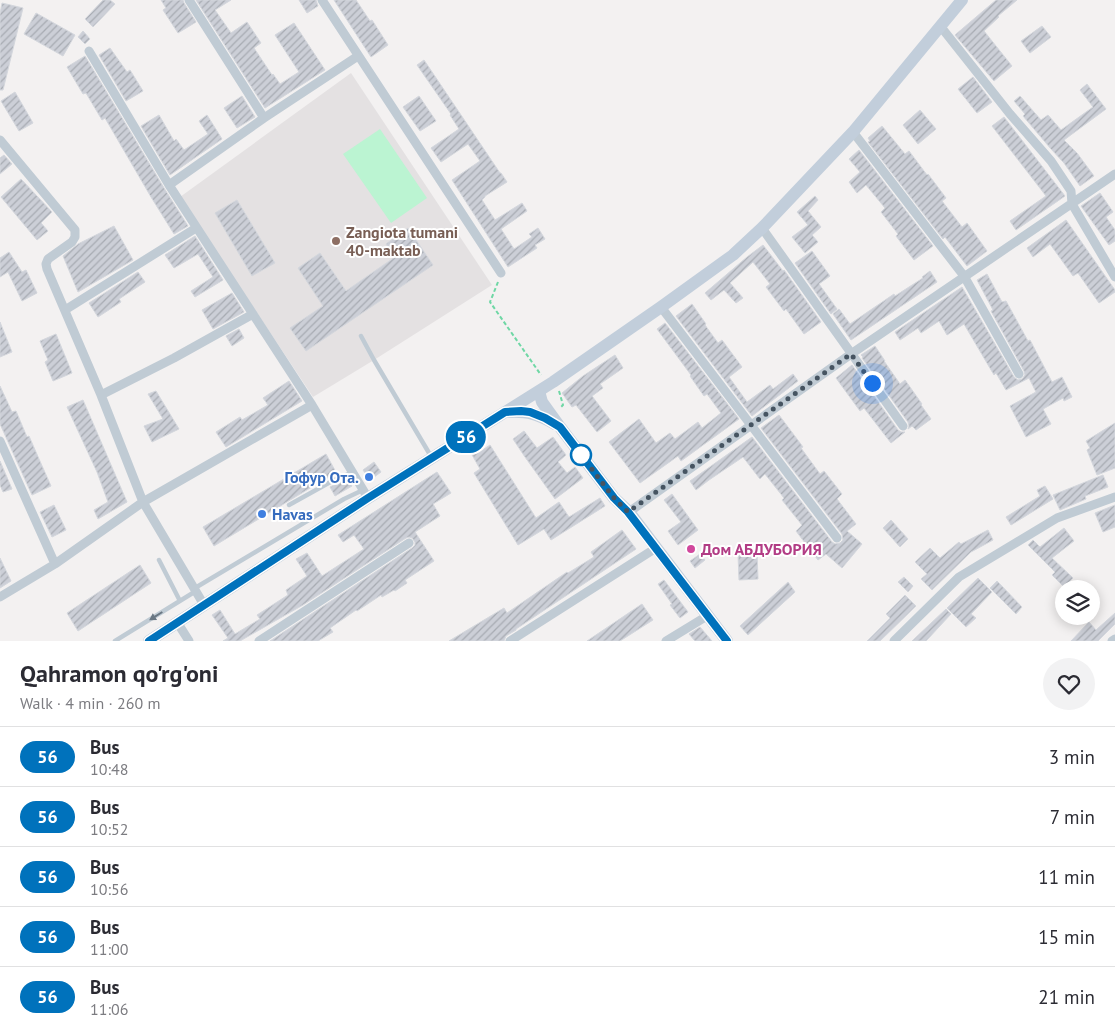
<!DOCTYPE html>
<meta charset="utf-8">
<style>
:root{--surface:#fff;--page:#f2f2f3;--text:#2b2b33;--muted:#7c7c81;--line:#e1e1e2}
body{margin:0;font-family:"PT Sans",sans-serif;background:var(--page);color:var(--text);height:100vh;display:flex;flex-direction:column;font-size:19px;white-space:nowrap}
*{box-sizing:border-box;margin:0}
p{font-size:16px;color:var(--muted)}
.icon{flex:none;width:28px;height:28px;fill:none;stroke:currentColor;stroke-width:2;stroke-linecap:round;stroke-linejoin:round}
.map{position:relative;height:641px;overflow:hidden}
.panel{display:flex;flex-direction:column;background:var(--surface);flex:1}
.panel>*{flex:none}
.badge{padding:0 10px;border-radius:16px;font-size:18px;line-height:32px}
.controls{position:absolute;left:1055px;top:580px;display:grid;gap:10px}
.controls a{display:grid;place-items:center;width:45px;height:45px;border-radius:50%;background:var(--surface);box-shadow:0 2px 12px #0003;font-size:25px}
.you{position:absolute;width:25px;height:25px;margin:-12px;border:4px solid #fff;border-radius:50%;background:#1a73e8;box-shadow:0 0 0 8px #1a73e833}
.map>.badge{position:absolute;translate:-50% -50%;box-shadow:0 0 0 2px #fff}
.round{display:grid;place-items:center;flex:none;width:52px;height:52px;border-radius:26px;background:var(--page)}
.head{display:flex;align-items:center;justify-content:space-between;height:85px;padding:0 20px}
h1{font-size:24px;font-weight:700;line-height:38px}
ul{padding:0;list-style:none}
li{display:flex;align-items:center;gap:15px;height:60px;padding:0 20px;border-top:1px solid var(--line)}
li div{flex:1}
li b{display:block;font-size:19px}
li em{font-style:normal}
li .badge{min-width:55px;font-weight:700;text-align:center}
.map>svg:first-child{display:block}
.education{fill:#e4e1e2}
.green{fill:#bbf4d2}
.building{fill:url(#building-hatch);stroke:#d4d7dd}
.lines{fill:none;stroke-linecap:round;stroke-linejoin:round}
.path{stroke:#6fd7a5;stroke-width:2;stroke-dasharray:4 2.5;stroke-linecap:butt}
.service{stroke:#c0cbd4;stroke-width:4.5}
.minor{stroke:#c0cbd4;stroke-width:9}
.secondary{stroke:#c2cedb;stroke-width:12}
.oneway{fill:#6b7884}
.line-casing{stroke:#fff;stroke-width:11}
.line{stroke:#0072bc;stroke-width:8}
.walk{stroke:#465461;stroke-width:5;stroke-dasharray:0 9}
.education-dot{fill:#8d6e63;stroke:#fff;stroke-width:2}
.stop-dot{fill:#fff;stroke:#0072bc;stroke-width:2.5}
.shop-dot{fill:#3f7fe0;stroke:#fff;stroke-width:2}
.hotel-dot{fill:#d1479c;stroke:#fff;stroke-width:2}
.labels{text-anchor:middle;stroke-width:4;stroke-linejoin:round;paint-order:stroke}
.education-label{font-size:16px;font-weight:bold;fill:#785e54;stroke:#fff;text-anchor:start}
.shop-label{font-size:16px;font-weight:bold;fill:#366cbe;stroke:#fff;text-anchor:end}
.hotel-label{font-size:16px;font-weight:bold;fill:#b23c85;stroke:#fff;text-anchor:start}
</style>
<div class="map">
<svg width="1115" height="641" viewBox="0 0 1115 641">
<defs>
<pattern id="building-hatch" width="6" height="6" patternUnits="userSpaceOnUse" patternTransform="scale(1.25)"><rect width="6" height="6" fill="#cccfd7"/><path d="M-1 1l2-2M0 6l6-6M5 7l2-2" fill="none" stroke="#a7abb2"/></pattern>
</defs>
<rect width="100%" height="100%" fill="#f3f1f1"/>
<path class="education" d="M351,73L492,285L374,360L313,397L180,197Z"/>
<path class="green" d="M380,129L427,198L391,223L343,154Z"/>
<path class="building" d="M103,0H110L115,4L93,27L85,19Z
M161,0H183L184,3L196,22L178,33L163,10L166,8Z
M196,0H231L215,10L231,33L247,22L261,43L254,48L272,75L273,74L280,84L299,72L275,35L294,23L325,70L265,108Z
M299,0H316L318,6L307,13Z
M334,0H356L370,21L372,20L388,45L371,57Z
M996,0H1017L998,16L999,17L984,31L1012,66L994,81L955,35Z
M2,3L23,8L3,90H0V14Z
M36,13L75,35L63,56L24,34Z
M1042,26L1051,37L1030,53L1021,41Z
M83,31L90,39L85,44L78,37Z
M110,48L127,72L130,70L143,91L126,101L99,55Z
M85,56L164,188L188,226L174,234L151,197L105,118L102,120L86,93L83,94L67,67Z
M424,60L500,173H501L507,182L485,196V197L482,200L495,220L522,203L527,211L501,229L514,249L532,237L529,234L538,228L545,239L535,245L537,248L508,267L452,180L480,161L468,144L441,162L431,148L459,129L450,115L451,114L417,65Z
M973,77L992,102L977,113L958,89Z
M1087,84L1106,109L1064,140L1077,153L1094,176L1080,186L1064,163L1051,149L1023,116L1025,114L1014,101L1020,96L1041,120L1048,115L1061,130L1093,107L1080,90Z
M15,92L33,123L19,131L1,101Z
M242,96L255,117L237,128L224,108Z
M419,96L436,121L420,131L403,107Z
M920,110L936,129L918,144L903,125Z
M159,115L174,141L176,139L184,150L208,134L199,121L207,115L222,139L170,175L141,126Z
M1004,117L1065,196L1016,230L1010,221L1046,196L992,126Z
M882,126L905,154L909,151L927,175L928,174L946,198L942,201L962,227L967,223L987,251L967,266L945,237L943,239L868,142L870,141L868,138Z
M859,150L933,246L914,260L896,236L898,234L881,212L885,208L866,185L857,193L849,182L860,172L849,159Z
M4,155L12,164L0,174V158Z
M21,179L52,212L41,223L48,231L37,240L1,197Z
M1100,193L1113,212L1106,217L1115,230V241L1109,245L1081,206Z
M815,196L818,200L808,211L821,227L812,235L818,242L805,253L792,237L808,225L797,212Z
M237,200L275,263L252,276L215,213Z
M1066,220L1115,290V292L1099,303L1078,273L1073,276L1050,244L1033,257L1027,248Z
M114,226L133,260L78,292L63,256L78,244Z
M408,228L433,265L306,351L290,328L323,306L298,268L320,253L346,291L395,257L386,244Z
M195,236L223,280L195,297L191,291L213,277L198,254L174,268L165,255Z
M763,245L783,271L784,270L821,322L804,334L786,309L784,311L766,287L770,284L753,262L730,283L743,298L736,303L724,290L711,300L705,293L747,257Z
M812,251L830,276L819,284L837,309L831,314L795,263Z
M9,252L22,272L26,270L37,293L22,301L8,272L0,277V258Z
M930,271L937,282L851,340L833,314L839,309L850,324L894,294L895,296L923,278L922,277Z
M138,272L145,282L119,299L121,302L98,317L89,303Z
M987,274L1002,302L1006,301L1028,341L1030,340L1052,382L1062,377L1072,397L1064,401L1063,398L1043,409L1051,424L1026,437L1010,406L1036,392L1029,378L1006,390L996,373L994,375L964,324L947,335L939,321L921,333L918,328L900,340L895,332L962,287L1014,377L1018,380L1022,379L1025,375L1024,371L991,311L993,310L977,280Z
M232,293L244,312L213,329L202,310Z
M692,304L706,324L705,325L718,343L722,340L742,367L729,377L747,402L770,385L773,389L793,374L798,381L752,416L676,316Z
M0,322L12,352L0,357Z
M665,323L739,419L681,461L678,456L640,483L609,442L639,419L656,443L670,433L675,439L698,422L702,428L721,413L707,394L704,396L690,376L691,375L657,329Z
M239,329L244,338L232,346L226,336Z
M56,334L72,373L53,381L45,362L48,360L40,341Z
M875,346L885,361H884L900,384L905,380L922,404L921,405L931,419L916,430L912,426L908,429L909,426L908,422L862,358L863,357L861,355Z
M615,355L623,368L600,384L603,388L592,396L611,421L597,432L576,405L572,407L562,393L583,376Z
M852,365L898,430L901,432H905L891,443L864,408L860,411L836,378Z
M289,381L302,401L226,447L216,432L240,417L242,420L268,405L263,398Z
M0,386L12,412L16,411L27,437L29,436L39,459L51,486L32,495L0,424Z
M156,391L179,429L152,442L144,426L163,419L148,394Z
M83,400L127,502L98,519L94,510L108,502L97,472L67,407Z
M779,415L803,447L801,448L820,474L824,471L842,494L837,499L856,524L847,531L862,544L842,568L826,554L818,560L796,531L802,525L782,500L784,498L765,474L760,479L743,457L709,480L696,490L690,481L752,437L832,542L835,544L840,543L843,540L842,534L761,428Z
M1115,423V468L1097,475L1087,450L1090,448L1086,441Z
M524,431L537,448L553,437L566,455L558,462L567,473L575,467L583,478L555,499L525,457L513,439Z
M490,445L536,518L559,502L569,517L600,498L605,506L551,540L544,529L518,545L474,473L480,469L471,453L479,448L481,451Z
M326,454L337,474L325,479L214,546L203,527Z
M0,461L12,489L3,492L0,485Z
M374,462L381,472L370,480L363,470Z
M437,472L451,493L433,504L440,516L415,532L434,561L405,580L407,583L395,591L394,590L382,597L381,595L357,611L356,610L330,628L333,632L318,641H270L412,548L415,545V542L412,538L409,537L406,538L303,605L240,641H223L228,638L212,615L220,610L235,634L260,619L257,615L288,595L286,590L307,576L296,559L307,553L322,576L364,549L354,535L343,542L338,535Z
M1103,475L1108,487L1085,496L1086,499L1060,510L1053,495Z
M347,479L352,486L335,496L330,487Z
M1045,486L1053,499L1011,525L1006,517L1040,496L1037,490Z
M672,494L698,530L678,545L668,531L681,522L664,500Z
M54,505L66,530L52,537L40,512Z
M1115,505V527L1103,532L1095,513Z
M891,520L908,539L900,547L883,528Z
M1064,528L1074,541L1052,558L1073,578L1064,587L1052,575L1055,572L1028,545L1033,540L1040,547Z
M622,530L636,549L516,629V630L506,636L504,641H449L504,608L507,613L567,572L568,573L594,557L591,552Z
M988,530L993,540L971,552L932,590L921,579L927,574L915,562L930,548L940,558L959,542L961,544Z
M757,553L758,579L739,580L738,554Z
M700,554L705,560L695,568L690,561Z
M0,558L11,581L0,588Z
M140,565L151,583L78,631L67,613Z
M904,577L913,586L908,592L898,582Z
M978,578L992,592L971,614L976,618L966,627L947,608Z
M664,580L688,612L680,618L670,605L672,604L658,584Z
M997,581L1022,607L1016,614L990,588Z
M788,582L795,592L748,635L740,626Z
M905,595L916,606L880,641H867L890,618L886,614Z
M642,604L653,620L620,641H587Z
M946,609L951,614L926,641H912Z
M1115,613V624L1098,641H1071L1089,622L1096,630Z
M700,627L712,641H695L689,634Z"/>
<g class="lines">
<path class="path" d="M498,282L490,302L541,375
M559,391L563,405L561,407"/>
<path class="service" d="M361,336L374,360L432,458
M289,505L334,480L353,472
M159,560L180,601
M195,588L344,499L363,490
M115,641L196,591"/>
<path class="minor" d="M189,0L264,118
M322,0L501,273
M941,27L1010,114L1051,161L1071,191L1072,204L1115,277
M89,51L169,185L312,405L368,498
M853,132L964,276L1019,374
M0,140L75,230V237L72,242L48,259L46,264L47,269L101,395L143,502L204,605
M169,185L264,118L358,56
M762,228L903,426
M661,307L837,538
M65,310L196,228
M101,395L174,358L253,314
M0,441L55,564
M629,512L851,354L1115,174
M0,597L55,564L143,502L312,405
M177,622L189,641
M259,641L409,543
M510,641L656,548
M666,641L707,616
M894,641L959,577L1057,518L1115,497
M1112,641L1115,639"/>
<path class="secondary" d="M539,391L542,402L560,427L614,498L629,512L727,641
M508,412C528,411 538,414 555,424
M149,641L368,498L553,382L661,307L733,255L762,228L853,132L962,0"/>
</g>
<defs><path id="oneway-solid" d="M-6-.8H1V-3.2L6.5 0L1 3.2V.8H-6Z" transform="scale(1.25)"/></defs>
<use class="oneway" href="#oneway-solid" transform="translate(156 616) rotate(148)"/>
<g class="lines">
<defs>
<path id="line" d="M149,641L368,498L505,412L521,411L530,412L545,418L560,427L614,498L628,512L727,641"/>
</defs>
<use href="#line" class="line-casing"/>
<use href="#line" class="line"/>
<path class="walk" d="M581,455L614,498L628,512L851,354L872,383"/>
</g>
<circle class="education-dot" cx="336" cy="241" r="5"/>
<circle class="stop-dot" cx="581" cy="455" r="10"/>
<g class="shop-dot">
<circle cx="369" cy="477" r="5"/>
<circle cx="262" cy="514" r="5"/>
</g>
<circle class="hotel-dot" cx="691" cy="549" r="5"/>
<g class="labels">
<g class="education-label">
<text x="346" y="238">Zangiota tumani<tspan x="346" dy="18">40-maktab</tspan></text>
</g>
<g class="shop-label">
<text x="359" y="483">Гофур Ота.</text>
<text x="272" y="520" text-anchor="start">Havas</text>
</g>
<g class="hotel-label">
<text x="701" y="555">Дом АБДУБОРИЯ</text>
</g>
</g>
</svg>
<div class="controls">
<a><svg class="icon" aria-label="layers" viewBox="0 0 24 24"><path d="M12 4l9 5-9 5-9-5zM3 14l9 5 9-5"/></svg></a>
</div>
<div class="you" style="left:872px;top:383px"></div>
<b class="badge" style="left:466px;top:437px;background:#0072bc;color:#fff">56</b>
</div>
<section class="panel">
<div class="head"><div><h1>Qahramon qo'rg'oni</h1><p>Walk · 4 min · 260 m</p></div><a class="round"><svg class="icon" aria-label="heart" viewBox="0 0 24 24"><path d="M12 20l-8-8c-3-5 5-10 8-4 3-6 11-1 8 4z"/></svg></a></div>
<ul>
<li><span class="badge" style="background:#0072bc;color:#fff">56</span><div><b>Bus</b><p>10:48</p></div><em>3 min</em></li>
<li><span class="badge" style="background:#0072bc;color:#fff">56</span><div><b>Bus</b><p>10:52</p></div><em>7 min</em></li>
<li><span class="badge" style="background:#0072bc;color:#fff">56</span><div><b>Bus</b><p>10:56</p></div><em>11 min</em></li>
<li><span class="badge" style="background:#0072bc;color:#fff">56</span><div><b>Bus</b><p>11:00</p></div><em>15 min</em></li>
<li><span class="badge" style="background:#0072bc;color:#fff">56</span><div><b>Bus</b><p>11:06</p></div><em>21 min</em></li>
</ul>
</section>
